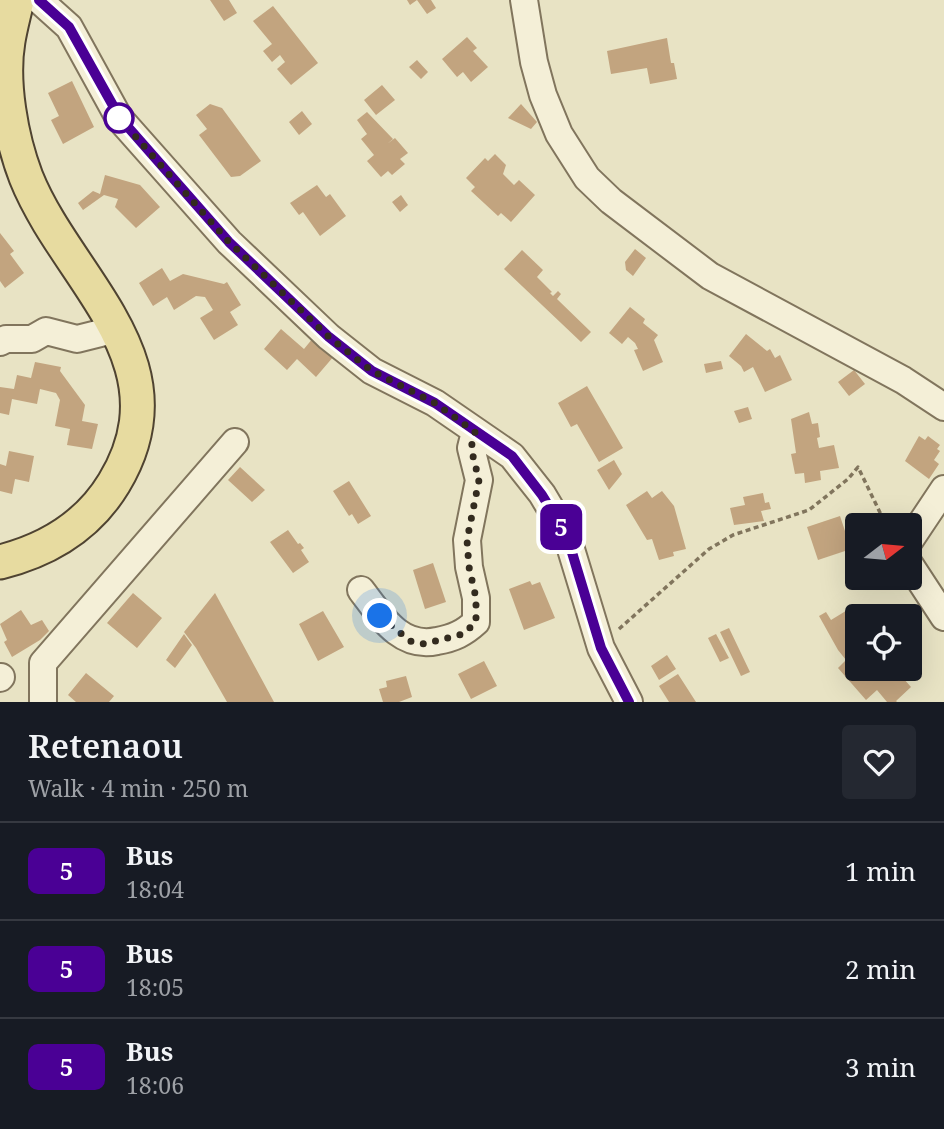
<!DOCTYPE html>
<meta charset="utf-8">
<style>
:root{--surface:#171b24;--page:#242831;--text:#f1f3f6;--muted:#9ea1a6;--line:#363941}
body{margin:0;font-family:"Noto Serif",serif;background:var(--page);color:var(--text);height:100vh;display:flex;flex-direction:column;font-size:26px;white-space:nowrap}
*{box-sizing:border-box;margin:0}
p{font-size:23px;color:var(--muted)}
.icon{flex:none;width:38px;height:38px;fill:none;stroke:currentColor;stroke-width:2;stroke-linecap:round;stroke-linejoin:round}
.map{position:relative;height:702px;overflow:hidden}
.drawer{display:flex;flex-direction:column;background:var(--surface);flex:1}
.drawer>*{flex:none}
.badge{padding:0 14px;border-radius:10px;font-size:24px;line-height:46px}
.needle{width:46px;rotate:74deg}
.controls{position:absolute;left:845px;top:513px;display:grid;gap:14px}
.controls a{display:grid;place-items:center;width:77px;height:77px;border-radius:7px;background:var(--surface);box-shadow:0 7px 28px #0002;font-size:35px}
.you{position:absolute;width:35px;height:35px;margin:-18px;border:5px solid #fff;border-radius:50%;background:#1a73e8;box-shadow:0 0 0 10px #1a73e833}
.map>.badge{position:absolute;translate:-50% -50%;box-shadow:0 0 0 4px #fff}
.round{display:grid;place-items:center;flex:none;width:74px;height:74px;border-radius:7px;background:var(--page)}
.headline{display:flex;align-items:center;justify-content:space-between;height:119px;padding:0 28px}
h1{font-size:33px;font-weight:600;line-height:52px}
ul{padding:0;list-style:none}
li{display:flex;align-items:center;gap:21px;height:98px;padding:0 28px;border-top:2px solid var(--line)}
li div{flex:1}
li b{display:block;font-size:26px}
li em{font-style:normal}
li .badge{min-width:77px;font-weight:700;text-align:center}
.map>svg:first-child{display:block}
.building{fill:#c2a47f}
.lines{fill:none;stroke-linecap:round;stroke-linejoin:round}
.minor-casing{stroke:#81755d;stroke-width:30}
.major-casing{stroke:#4f4331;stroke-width:37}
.path{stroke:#81755d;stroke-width:3.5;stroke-dasharray:5 3.5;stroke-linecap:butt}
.minor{stroke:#f4efd7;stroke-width:26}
.major{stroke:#e7dba0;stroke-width:33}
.line-casing{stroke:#fff;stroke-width:16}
.line{stroke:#4a0095;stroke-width:10}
.walk{stroke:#332b1f;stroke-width:7;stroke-dasharray:0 12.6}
.stop-dot{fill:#fff;stroke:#4a0095;stroke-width:3.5}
</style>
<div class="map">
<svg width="944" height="702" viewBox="0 0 944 702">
<rect width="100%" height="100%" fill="#e8e3c4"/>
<path class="building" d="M210,0H229L237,13L224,21Z
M407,0H431L436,8L427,14L417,0L410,5Z
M273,6L318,63L291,85L277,69L285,62L280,55L272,62L263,51L272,44L253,21Z
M467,37L477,48L473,51L488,67L471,82L463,72L457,77L442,59Z
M667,38L671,63H674L677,79L650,84L647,68L611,74L607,51Z
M417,60L428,72L421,79L409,67Z
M72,81L94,127L63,144L51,120L59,116L48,93Z
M382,85L395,100L376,115L364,100Z
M210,104L222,108L261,161L240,176L231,177L199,135L207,129L196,115Z
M521,104L537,122L531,129L508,118Z
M302,111L312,124L299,135L289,122Z
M367,112L393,139L387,144L395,138L408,153L400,159L405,164L392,175L388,171L381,177L367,161L374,155L361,139L367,134L357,120Z
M495,154L506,165L503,174L514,185L519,180L535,195L511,222L501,213L498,216L471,191L475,187L466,178L485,158L488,161Z
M105,175L140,185L160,207L136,228L115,207L118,199L104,195L83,210L78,203L93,191L100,194Z
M317,185L326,197L330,194L346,216L320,236L303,212L299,215L290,203Z
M401,195L408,205L400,212L392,202Z
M0,233L14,251L10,254L24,273L5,288L0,281Z
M635,249L646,258L633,276L626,270L625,262Z
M522,250L543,270L537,277L552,292L550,293L553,296L558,291L561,294L557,299L591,332L581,342L504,269Z
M162,268L170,281L183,274L224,284L227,282L241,305L230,312L238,325L214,340L200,318L213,310L205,297L196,296L174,310L167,297L153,306L139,283Z
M630,307L645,319L643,323L658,335L654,340L663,362L643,371L634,350L638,349L635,343L628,337L622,344L609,333Z
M281,329L304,349L313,338L334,356L316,377L297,359L287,370L264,349Z
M746,334L767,351L770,349L775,358L780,355L792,380L765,392L753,367L744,372L741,366L729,356Z
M721,361L723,369L706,373L704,364Z
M35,362L61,367L60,371L85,405L82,421L98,424L92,449L67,445L70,429L55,426L60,400L56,393L40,389L37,404L12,399L9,415L0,413V387L14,389L17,375L31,378Z
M854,370L865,384L849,396L838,382Z
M587,386L623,448L599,462L577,424L571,427L558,403Z
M748,407L752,419L739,423L734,411Z
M809,412L812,424L818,423L820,437L817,438L819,448L834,445L839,468L820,471L821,480L805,483L804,473L795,474L791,454L796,453L791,419Z
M919,436L925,440L928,436L940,445L937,449L940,451L934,460L939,464L929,479L905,461Z
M9,451L34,456L29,482L15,479L12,494L0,491V464L6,466Z
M614,460L622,474L609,490L597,470Z
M240,467L265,490L252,502L228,480Z
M349,481L371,516L358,524L352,514L349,516L333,491Z
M647,491L652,498L662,491L674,506L686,549L673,552L674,556L659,560L652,539L647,540L626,505Z
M763,493L765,503L769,502L771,509L761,511L764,521L734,525L730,508L745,505L743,497Z
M840,516L851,549L818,560L807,527Z
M288,530L298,544L300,543L304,548L301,550L309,562L293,573L270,542Z
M433,563L446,602L425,609L413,570Z
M530,581L532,585L540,582L555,618L524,630L509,589Z
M133,593L162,618L137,648L107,623Z
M215,593L274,702H227L196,648L184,632Z
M849,609L858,624V668H894L911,687L896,701L897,702H887L877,690L866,700L838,668L846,660L838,650L819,616L826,612L831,620Z
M21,610L31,625L42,620L49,631L40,640L12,657L4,642L7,640L0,624Z
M323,611L344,647L318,661L299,624Z
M729,628L750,672L741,676L720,632Z
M184,634L192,645L175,668L166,660Z
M716,634L729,658L720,662L708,638Z
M667,655L676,669L659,680L651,666Z
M484,661L497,686L471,699L458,674Z
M86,673L114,696L109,702H76L68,695Z
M678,674L696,702H669L659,686Z
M406,676L412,697L399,702H383L379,689L387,687L386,681Z"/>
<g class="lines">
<defs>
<path id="minor" d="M39,0L69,27L119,118L229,242L329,337L372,371L435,403L512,456L542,494L567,536L601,648L629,702
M524,0L534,62L543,95L559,134L587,178L611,201L710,276L903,380L944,407
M0,342L6,339H32L46,331L77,339L117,329
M910,540L944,489
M910,565L944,617
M361,590C381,616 400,649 437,641C454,638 464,633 476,622V598L469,567L467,540L479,480L471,448L475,432
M0,678L1,677
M43,702V663L235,442"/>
<path id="major" d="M0,562C48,550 88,526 114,483C188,361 67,280 26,177C11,138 1,82 8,41C10,28 14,14 17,0"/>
</defs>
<use href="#minor" class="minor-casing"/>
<use href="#major" class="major-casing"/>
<path class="path" d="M619,629L709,549L733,535L809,510L848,479L858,467L886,525"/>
<use href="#minor" class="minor"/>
<use href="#major" class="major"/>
</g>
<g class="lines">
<defs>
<path id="line" d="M39,0L69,27L120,118L229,242L329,337L372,371L435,403L512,456L542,495L567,536L601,648L629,702"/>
</defs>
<use href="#line" class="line-casing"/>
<use href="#line" class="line"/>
<path class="walk" d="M119,118L229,242L329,337L372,371L435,403L475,432L471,448L479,480L467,540L469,567L476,598V622L463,634L424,644L410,641L380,616"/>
</g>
<circle class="stop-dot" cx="119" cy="118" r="14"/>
</svg>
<div class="controls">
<a><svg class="needle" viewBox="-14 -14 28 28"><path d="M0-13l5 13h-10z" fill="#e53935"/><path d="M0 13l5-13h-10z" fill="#9ea1a6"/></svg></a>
<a><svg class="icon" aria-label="locate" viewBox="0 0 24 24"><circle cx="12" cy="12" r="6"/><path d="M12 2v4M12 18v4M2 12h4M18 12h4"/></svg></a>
</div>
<div class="you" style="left:380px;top:616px"></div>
<b class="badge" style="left:561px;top:527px;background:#4a0095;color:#fff">5</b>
</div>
<section class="drawer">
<div class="headline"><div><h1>Retenaou</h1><p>Walk · 4 min · 250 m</p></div><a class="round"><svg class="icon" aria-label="heart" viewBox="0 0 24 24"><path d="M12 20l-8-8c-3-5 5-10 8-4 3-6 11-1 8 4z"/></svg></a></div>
<ul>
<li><span class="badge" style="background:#4a0095;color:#fff">5</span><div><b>Bus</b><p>18:04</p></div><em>1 min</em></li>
<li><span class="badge" style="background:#4a0095;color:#fff">5</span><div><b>Bus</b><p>18:05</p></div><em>2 min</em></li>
<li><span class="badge" style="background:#4a0095;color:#fff">5</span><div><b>Bus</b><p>18:06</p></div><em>3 min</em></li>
</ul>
</section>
